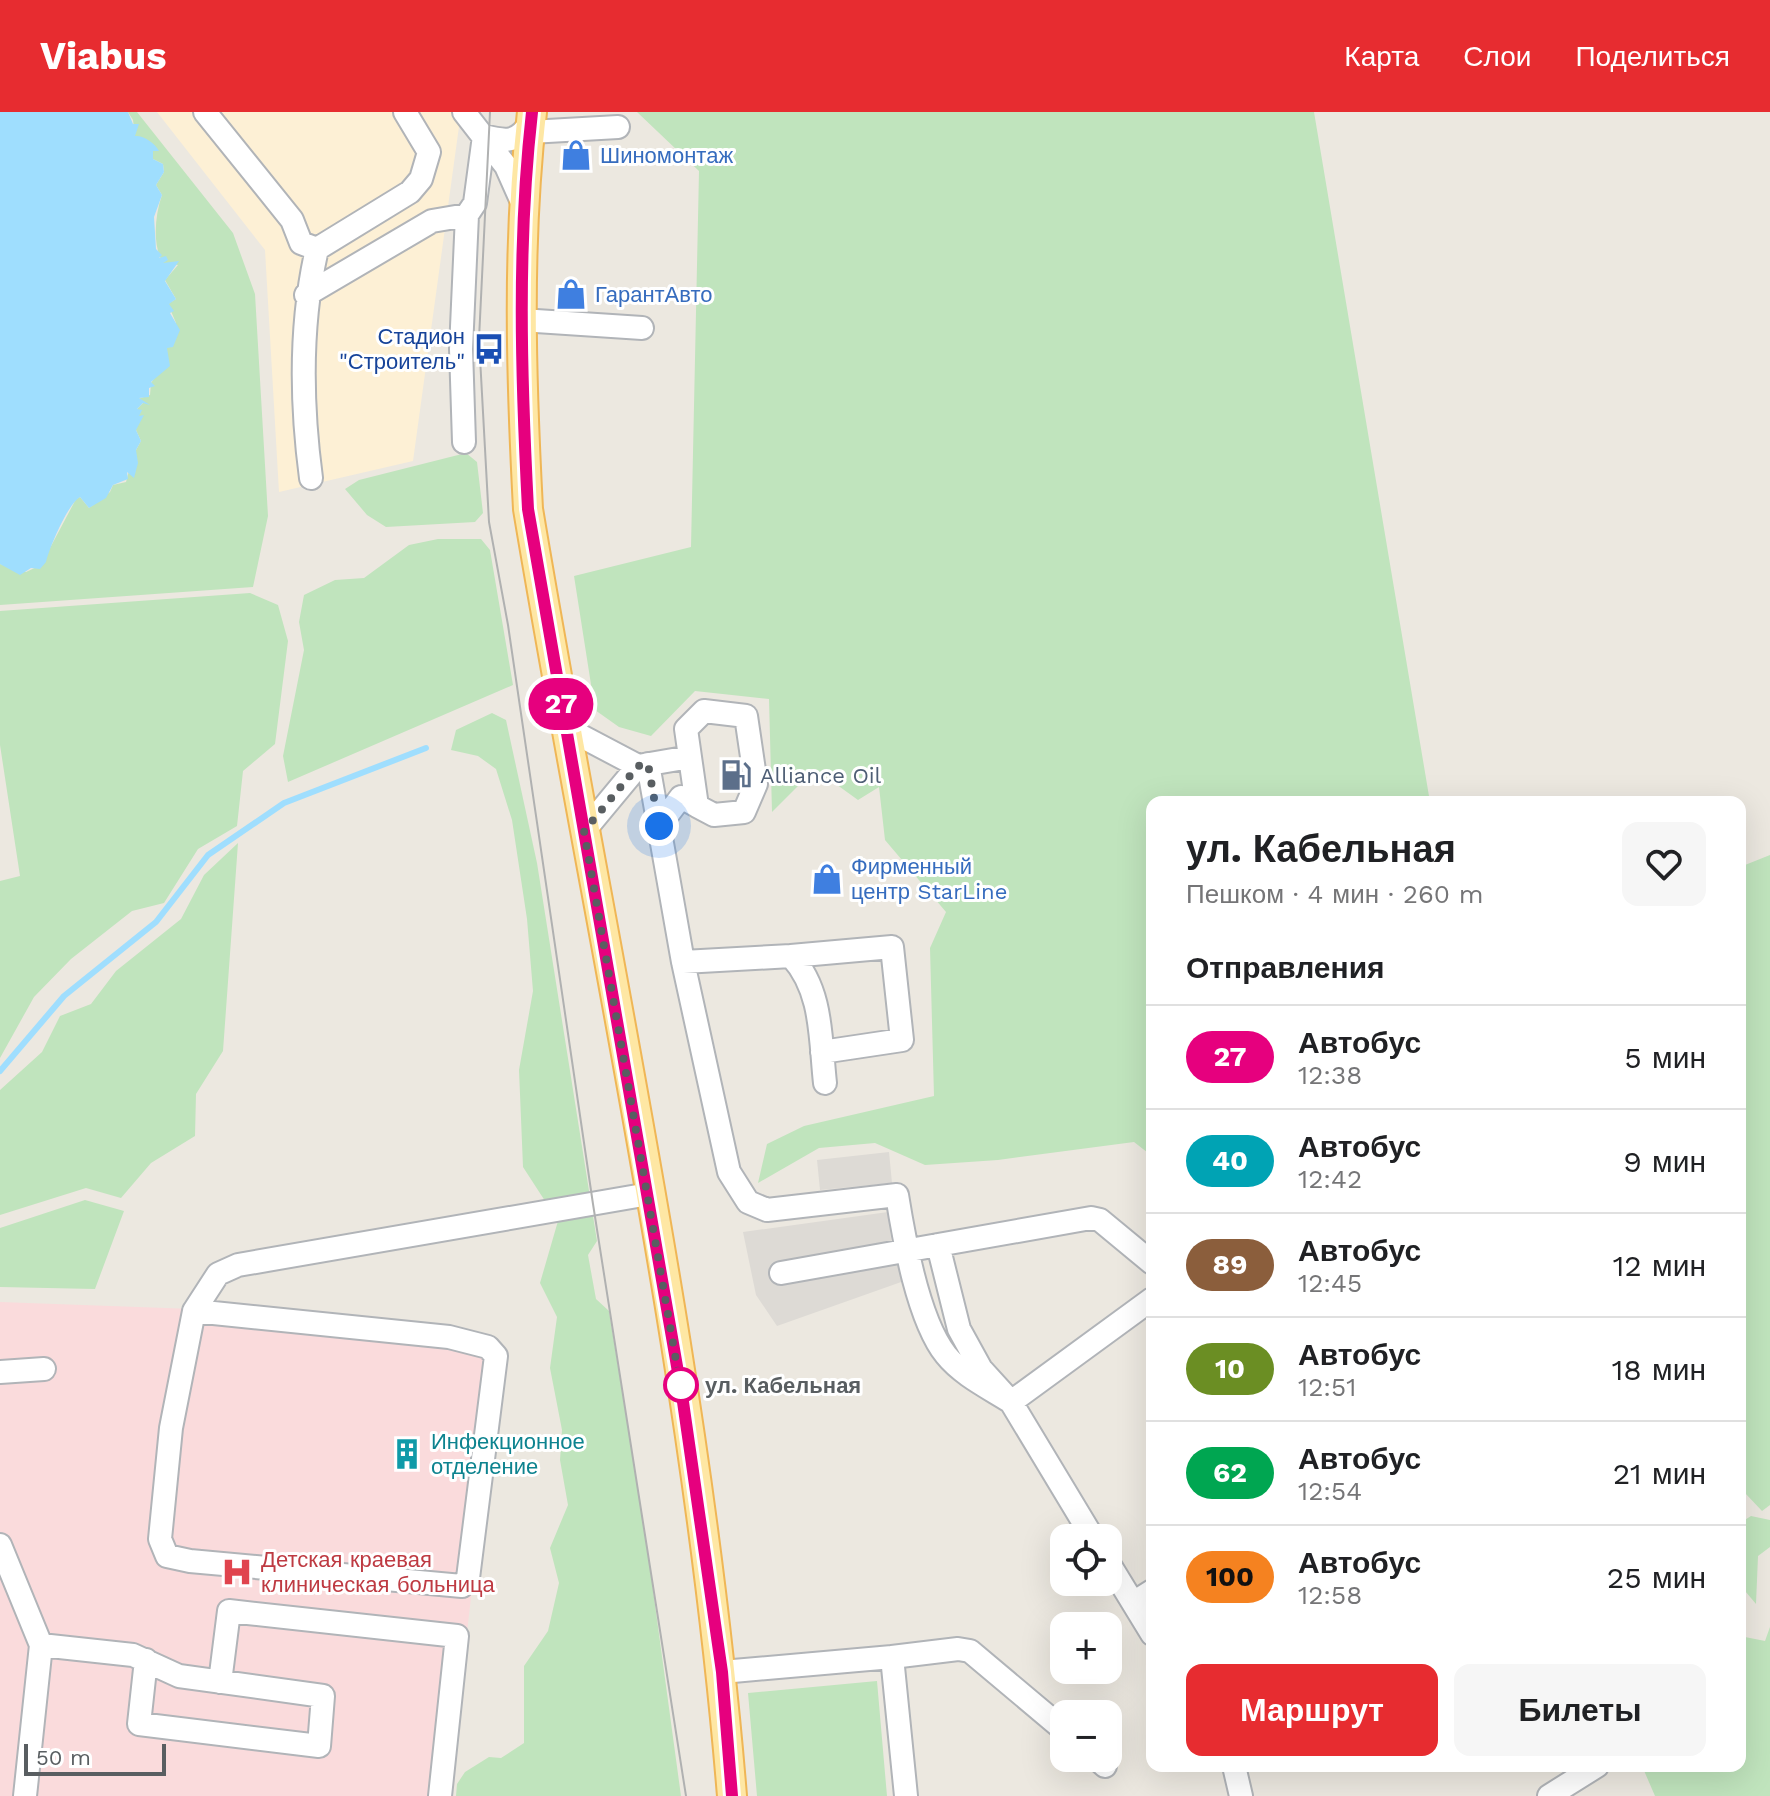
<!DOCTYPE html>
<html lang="ru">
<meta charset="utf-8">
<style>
:root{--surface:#fff;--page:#f6f6f6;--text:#202124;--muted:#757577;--line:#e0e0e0;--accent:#e72c30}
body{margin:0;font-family:"Work Sans",sans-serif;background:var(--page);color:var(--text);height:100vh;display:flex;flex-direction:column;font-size:30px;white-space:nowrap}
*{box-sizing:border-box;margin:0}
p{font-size:26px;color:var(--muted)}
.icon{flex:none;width:44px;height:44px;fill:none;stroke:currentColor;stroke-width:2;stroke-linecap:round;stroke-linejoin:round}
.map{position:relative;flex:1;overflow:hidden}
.panel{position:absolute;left:1146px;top:684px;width:600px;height:976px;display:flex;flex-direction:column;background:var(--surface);border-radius:16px;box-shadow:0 8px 32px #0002}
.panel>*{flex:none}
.badge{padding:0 16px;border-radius:26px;font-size:28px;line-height:52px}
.fabs{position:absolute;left:1050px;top:1412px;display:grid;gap:16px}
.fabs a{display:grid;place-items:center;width:72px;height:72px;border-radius:16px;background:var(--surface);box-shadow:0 8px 32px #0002;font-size:40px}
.scale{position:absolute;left:24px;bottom:20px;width:142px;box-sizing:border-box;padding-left:8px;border:4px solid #595e61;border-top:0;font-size:22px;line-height:28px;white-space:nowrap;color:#595e61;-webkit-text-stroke:6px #fff;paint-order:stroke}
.you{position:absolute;width:40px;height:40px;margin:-20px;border:6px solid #fff;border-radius:50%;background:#1a73e8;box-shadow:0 0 0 12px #1a73e833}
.map>.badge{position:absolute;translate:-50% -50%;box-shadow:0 0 0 4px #fff}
h2{padding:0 40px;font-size:30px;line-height:72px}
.round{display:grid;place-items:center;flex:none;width:84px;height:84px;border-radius:16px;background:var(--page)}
.summary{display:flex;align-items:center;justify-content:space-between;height:136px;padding:0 40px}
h1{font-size:38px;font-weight:700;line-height:60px}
.cta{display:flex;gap:16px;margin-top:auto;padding:16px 40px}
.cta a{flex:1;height:92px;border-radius:16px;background:var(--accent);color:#fff;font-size:32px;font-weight:700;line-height:92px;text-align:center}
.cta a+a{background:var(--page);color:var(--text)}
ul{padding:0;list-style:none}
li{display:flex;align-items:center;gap:24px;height:104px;padding:0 40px;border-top:2px solid var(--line)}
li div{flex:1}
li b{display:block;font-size:30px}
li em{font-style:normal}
li .badge{min-width:88px;font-weight:700;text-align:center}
header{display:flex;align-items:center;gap:48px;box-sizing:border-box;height:112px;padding:0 40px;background:var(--accent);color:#fff}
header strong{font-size:38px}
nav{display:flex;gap:44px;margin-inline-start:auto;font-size:28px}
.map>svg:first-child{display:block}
.commercial{fill:#fdf0d5}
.industrial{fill:#dddad5}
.medical{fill:#fadbdc}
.green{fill:#c0e4bd}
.water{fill:#9fdefe}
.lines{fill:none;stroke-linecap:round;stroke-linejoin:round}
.stream{stroke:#9fdefe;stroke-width:6}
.minor-casing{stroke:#b1b4b8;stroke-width:26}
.major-casing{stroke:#efb656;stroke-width:32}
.minor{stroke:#fff;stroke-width:22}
.major{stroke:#fee7a4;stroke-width:28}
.tram{stroke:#b0b1b1;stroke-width:2}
.line-casing{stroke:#fff;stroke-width:18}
.line{stroke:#e6007e;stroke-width:12}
.walk{stroke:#595e61;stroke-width:8;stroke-dasharray:0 14.4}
.stop-dot{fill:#fff;stroke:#e6007e;stroke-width:4}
.labels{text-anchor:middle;stroke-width:6;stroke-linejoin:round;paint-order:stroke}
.shop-label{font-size:22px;fill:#366cbe;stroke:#fff;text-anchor:start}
.transit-label{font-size:22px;fill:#164399;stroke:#fff;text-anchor:end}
.service-label{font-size:22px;fill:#4e5e75;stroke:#fff;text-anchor:start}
.stop-label{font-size:22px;font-weight:bold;fill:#595e61;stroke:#fff;text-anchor:start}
.culture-label{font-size:22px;fill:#0d838f;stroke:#fff;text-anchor:start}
.health-label{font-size:22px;fill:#be3a42;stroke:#fff;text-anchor:start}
</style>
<header>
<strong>Viabus</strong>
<nav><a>Карта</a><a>Слои</a><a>Поделиться</a></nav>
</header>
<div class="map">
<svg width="1770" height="1684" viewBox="0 0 1770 1684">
<rect width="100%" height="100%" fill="#ece8e0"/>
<path class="commercial" d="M157,0H461L413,349L279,380L265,138Z"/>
<path class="industrial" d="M889,1040L892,1071L820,1078L817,1048Z
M888,1100L892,1135L904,1169L777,1214L756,1183L743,1120Z"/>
<path class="medical" d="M0,1190L221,1198L500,1236L448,1684H0Z"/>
<path class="green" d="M128,0H137L233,121L255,182L268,404L253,475L0,493V452L26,460L41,453L76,387L80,385L89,396L110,380L113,373L126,370L129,359L135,361L136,338L141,329L136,318L137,297L143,291L138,287L150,283L151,271L166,250L167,236L176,211L168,192L176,187L165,168L178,153L163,151C153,135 154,106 162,83L156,73L164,60L163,52L153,47L150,32L135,25L133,8Z
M637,0H1314L1430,690H1152V1044L1134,1030L998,1048L925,1053L875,1031L819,1036L758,1071L767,1032L804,1014L934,984L930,836L946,800L885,728L879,675L858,688L815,657L772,700L769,587L695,579L651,624L619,615L595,598L574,464L691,435L699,59Z
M466,341L477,350L483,401L475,410L386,415L367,403L345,377L359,368Z
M438,427H481L490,438L513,573L288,670L283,644L304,538L299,510L304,483L335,468L364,466L409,433Z
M250,481L278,493L288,529L275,632L243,659L237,714L198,737L164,791L132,799L71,847L34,885L0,946V769L20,764L0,633V499Z
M492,601L506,608L537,751L597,1129L588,1143L596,1187L609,1199L647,1434L681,1684H456L457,1672L465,1660L489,1645L501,1646L524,1631V1554L548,1519L559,1471L550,1436L568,1393L560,1348L562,1318L550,1256L557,1205L540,1171L558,1109L523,1055L519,958L533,879L527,807L512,708L496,657L478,644L451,638L456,618Z
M238,731L223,939L196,982L195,1024L151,1051L121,1086L86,1076L0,1103V978L42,940L60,904L91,892L116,859L181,807L204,763Z
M1770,743V1393L1762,1399L1745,1381L1740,1386V755Z
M85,1088L124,1099L95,1177L0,1175V1116Z
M1751,1404L1770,1408V1435L1758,1444L1756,1492L1740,1473V1411Z
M1770,1515V1684H1655L1642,1654H1740V1524L1765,1529Z
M877,1569L887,1684H757L748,1581Z"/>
<path class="water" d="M0,0H128L133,12H139L135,24C143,23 155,31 159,39H153V47L163,52L164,60L156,73L162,83L154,105L156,137L162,143L159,146L166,144L168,148L163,151L179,149L165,169L176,187L169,192L174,199L170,201L180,218L173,235L167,236L170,254L151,270L155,274L149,276V285L139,286L150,293L143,291L137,297L142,298L139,304L144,303L136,318L141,329L136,338L138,351L134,366L127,360L128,367L113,373L106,386L89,396L80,385C67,393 49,437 46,450L40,457L31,456L20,463L0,452Z"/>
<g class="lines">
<path class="stream" d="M0,959L64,884L156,810L208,743L284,691L426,636"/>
<defs>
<path id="minor" d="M205,0L292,108L301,131L317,137L410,80L421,67L429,40L405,0
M464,0L506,54L522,90
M530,20L618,15
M306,183L432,109L467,103
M521,208L642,216
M464,330L461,237L467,103L475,91L484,24C507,30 517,31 531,10
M311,366C301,291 300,211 317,137
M564,615L638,654
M648,652L683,850L729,1060L748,1090L767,1098L897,1083C904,1127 918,1208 946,1243C962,1263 989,1276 1011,1290
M659,714L681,685L697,694
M584,719L638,654L690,645L697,694L714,703L744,700L756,672L746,604L704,599L686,617L690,645
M791,844L892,835L902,928L822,940
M683,850L791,844C823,879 820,926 825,971
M781,1161L938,1133
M194,1199L449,1225L488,1235L496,1244L468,1466L462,1474L190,1449L167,1444L160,1427L171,1316Z
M194,1199L218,1162L238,1153L649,1082
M0,1260L44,1257
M1011,1290L1152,1187
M1093,1426L1011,1290L981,1257L959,1217L938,1133L1091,1106L1100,1108L1152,1151
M0,1433L41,1533L25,1684
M1108,1450L1152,1522
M1133,1491L1152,1479
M41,1533L133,1543L179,1564L323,1584L319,1634L139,1612L146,1548
M722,1560L892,1545
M220,1570L229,1499L457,1524L440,1684
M1096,1646L1105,1654
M1234,1654L1241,1684
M906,1684L892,1545L958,1537L970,1539L1064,1618
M1549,1684L1597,1654"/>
<path id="major" d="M532,0C517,133 521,264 528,397C599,824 697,1253 732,1684"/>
</defs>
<use href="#minor" class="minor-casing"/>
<use href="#major" class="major-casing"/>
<use href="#minor" class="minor"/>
<use href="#major" class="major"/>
<path class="tram" d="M490,0L479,227L489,410L508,513L593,1092L686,1684"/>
</g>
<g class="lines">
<defs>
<path id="line" d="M532,0C517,133 521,264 528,397L682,1283L722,1560L732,1684"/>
</defs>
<use href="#line" class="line-casing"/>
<use href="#line" class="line"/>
<path class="walk" d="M659,714L648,652L638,654L584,719L682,1283L681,1273"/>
</g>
<defs>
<symbol id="shop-bare" viewBox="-9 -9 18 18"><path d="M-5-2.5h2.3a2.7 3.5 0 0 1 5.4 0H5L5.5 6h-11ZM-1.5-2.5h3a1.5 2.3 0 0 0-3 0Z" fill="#3f7fe0" stroke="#fff" stroke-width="2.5" paint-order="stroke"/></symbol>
<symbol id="bus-bare" viewBox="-9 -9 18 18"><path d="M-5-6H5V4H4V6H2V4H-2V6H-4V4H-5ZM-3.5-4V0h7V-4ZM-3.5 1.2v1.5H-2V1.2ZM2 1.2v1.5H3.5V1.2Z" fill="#1a4fb4" stroke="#fff" stroke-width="2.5" paint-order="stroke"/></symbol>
<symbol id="fuel-bare" viewBox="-9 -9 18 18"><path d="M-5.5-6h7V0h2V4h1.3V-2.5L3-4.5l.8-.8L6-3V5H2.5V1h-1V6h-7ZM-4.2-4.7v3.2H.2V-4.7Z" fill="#5c6f8a" stroke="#fff" stroke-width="2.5" paint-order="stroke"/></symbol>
<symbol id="building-bare" viewBox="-9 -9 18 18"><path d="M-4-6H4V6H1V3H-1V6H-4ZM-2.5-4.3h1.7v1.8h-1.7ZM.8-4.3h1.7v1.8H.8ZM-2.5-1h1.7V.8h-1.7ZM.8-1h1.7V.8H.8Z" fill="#0f9aa8" stroke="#fff" stroke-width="2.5" paint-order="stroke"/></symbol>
<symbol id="hospital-bare" viewBox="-9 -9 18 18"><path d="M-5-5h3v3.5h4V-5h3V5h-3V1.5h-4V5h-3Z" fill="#e0444e" stroke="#fff" stroke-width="2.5" paint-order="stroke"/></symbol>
</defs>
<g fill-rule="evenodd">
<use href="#shop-bare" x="554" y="21" width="44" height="44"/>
<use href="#shop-bare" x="549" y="160" width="44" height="44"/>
<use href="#bus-bare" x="467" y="215" width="44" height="44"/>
<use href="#fuel-bare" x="714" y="641" width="44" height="44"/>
<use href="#shop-bare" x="805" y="745" width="44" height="44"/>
<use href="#building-bare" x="385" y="1320" width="44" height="44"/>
<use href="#hospital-bare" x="215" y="1438" width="44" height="44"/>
</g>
<circle class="stop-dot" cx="681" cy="1273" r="16"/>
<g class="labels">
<g class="shop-label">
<text x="600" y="51">Шиномонтаж</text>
<text x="595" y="190">ГарантАвто</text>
<text x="851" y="762">Фирменный<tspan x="851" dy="25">центр StarLine</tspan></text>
</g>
<g class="transit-label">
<text x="465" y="232">Стадион<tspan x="465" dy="25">"Строитель"</tspan></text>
</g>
<g class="service-label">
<text x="760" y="671">Alliance Oil</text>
</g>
<g class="stop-label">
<text x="705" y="1281">ул. Кабельная</text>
</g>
<g class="culture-label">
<text x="431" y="1337">Инфекционное<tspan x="431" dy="25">отделение</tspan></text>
</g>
<g class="health-label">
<text x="261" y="1455">Детская краевая<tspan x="261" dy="25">клиническая больница</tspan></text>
</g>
</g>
</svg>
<div class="fabs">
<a><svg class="icon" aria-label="locate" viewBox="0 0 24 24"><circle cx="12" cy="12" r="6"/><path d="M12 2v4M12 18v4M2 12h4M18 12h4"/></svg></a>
<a>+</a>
<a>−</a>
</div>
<div class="scale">50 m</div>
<div class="you" style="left:659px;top:714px"></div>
<b class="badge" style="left:561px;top:592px;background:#e6007e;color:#fff">27</b>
<section class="panel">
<div class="summary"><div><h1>ул. Кабельная</h1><p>Пешком · 4 мин · 260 m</p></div><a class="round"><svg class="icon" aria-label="heart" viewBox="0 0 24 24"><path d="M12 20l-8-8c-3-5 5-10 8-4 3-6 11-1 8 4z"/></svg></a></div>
<h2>Отправления</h2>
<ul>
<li><span class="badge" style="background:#e6007e;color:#fff">27</span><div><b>Автобус</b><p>12:38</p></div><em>5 мин</em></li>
<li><span class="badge" style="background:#00a3b4;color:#fff">40</span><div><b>Автобус</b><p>12:42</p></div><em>9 мин</em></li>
<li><span class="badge" style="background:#8b5e3c;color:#fff">89</span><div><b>Автобус</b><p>12:45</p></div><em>12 мин</em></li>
<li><span class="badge" style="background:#6b8e23;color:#fff">10</span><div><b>Автобус</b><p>12:51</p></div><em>18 мин</em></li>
<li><span class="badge" style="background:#00a651;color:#fff">62</span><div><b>Автобус</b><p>12:54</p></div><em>21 мин</em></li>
<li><span class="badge" style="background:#f58220;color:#111">100</span><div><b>Автобус</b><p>12:58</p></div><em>25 мин</em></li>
</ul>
<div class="cta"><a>Маршрут</a><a>Билеты</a></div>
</section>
</div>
